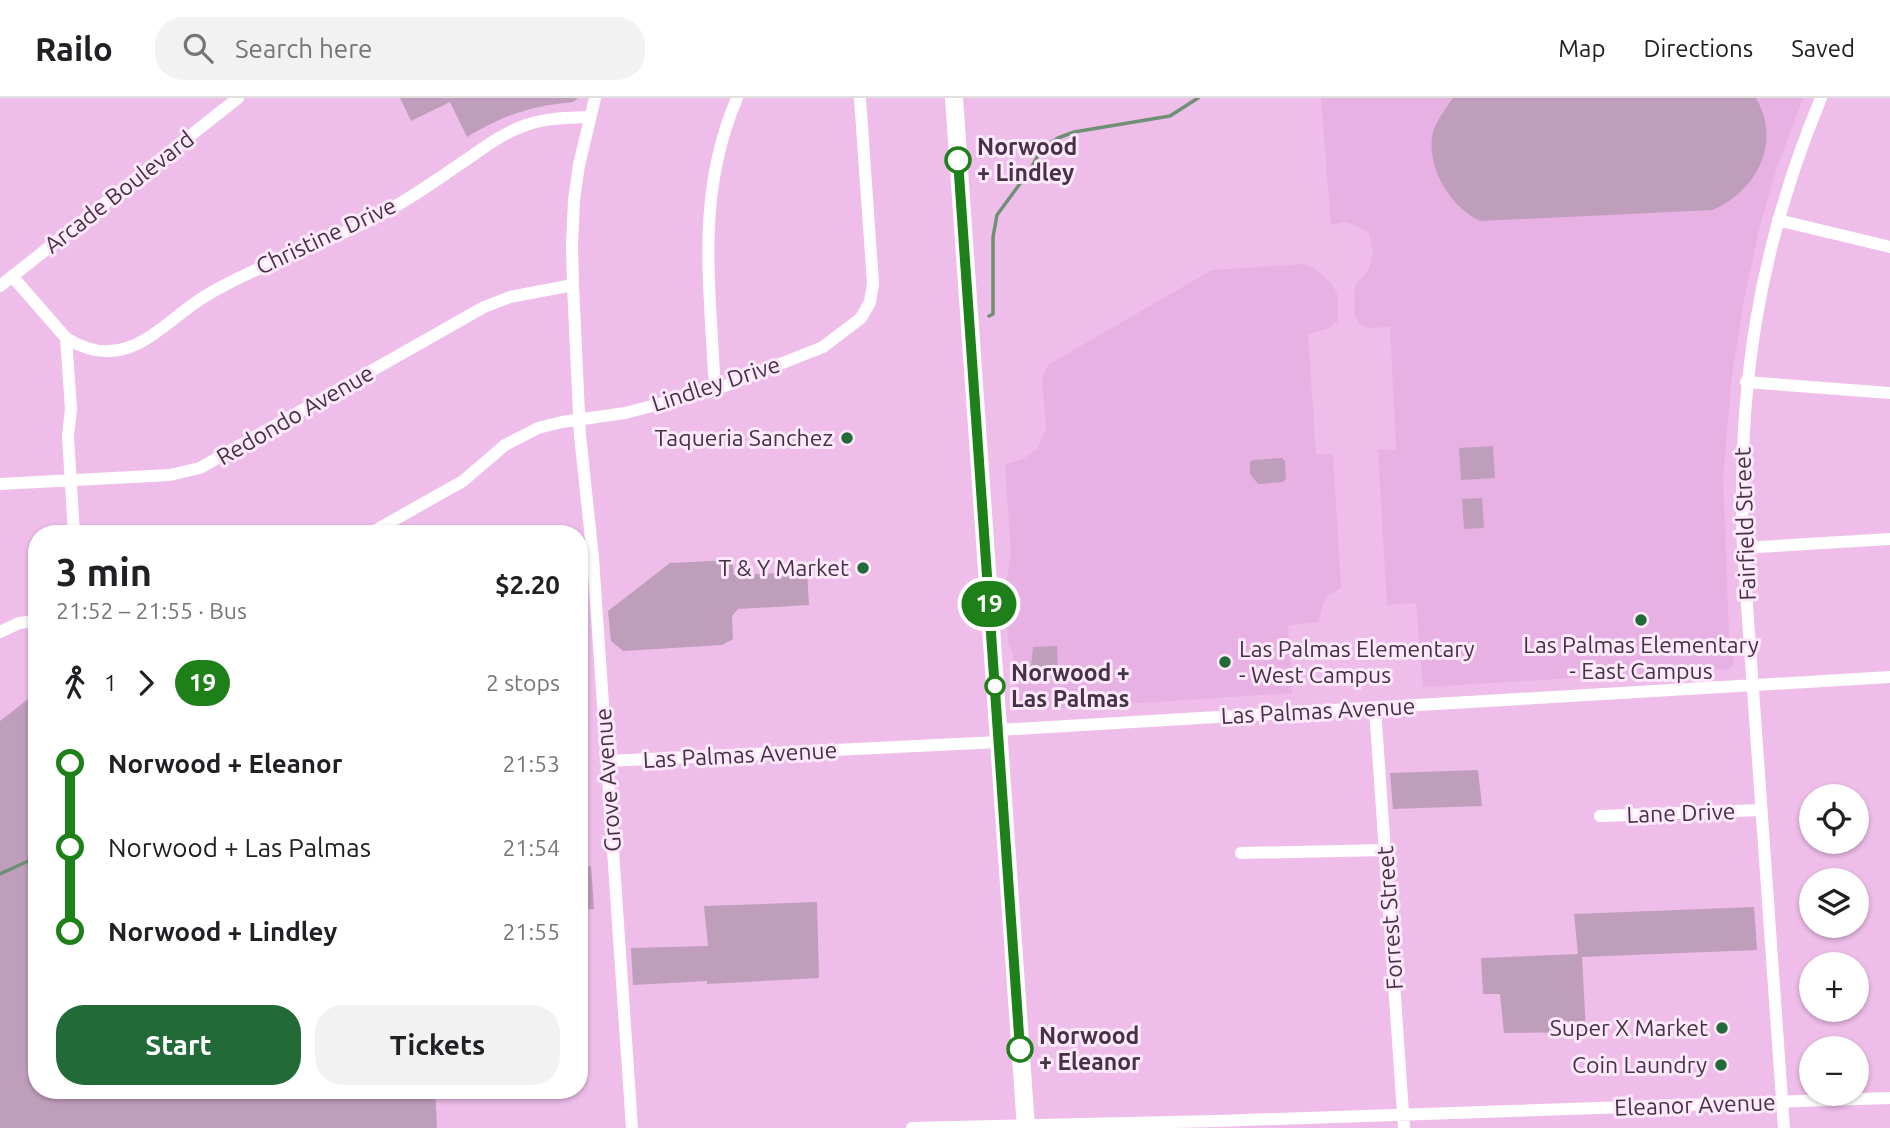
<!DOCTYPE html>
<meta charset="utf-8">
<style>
:root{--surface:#fff;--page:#f2f2f2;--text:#202124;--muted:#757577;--line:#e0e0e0;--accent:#226a37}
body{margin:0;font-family:Ubuntu,sans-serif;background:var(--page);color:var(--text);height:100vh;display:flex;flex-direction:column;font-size:26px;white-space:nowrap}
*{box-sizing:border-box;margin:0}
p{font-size:23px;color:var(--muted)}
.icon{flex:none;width:38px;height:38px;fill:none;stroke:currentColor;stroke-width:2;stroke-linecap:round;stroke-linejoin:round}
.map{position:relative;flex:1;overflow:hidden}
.details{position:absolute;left:28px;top:427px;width:560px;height:574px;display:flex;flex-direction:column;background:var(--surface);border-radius:28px;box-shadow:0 2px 5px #0004}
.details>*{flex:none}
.badge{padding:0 14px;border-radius:23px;font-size:24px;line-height:46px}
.tools{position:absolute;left:1799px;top:686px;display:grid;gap:14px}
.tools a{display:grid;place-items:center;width:70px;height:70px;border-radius:50%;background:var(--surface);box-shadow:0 2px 5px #0004;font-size:35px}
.map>.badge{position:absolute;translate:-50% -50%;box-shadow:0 0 0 4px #fff}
.legs{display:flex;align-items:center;gap:10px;height:77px;padding:0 28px;font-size:23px}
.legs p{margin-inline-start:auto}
.headline{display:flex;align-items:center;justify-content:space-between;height:119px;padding:0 28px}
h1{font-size:38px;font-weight:700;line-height:52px}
.primary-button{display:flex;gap:14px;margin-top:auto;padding:14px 28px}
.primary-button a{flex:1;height:80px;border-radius:28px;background:var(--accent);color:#fff;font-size:28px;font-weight:700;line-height:80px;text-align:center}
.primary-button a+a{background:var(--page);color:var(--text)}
ul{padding:0 28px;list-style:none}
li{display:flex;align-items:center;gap:24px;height:84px;font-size:26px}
li i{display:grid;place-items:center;width:10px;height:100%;margin:0 9px;background:currentColor}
li i::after{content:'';width:18px;height:18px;margin:-9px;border:5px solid;border-radius:50%;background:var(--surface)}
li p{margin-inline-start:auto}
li:first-child i{background:linear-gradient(#0000 50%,currentColor 0)}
li:last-child i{background:linear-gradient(currentColor 50%,#0000 0)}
header{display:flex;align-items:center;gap:42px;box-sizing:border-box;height:98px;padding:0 35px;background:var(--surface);border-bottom:2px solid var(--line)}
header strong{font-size:33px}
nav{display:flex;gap:38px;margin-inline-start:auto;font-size:24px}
.search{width:490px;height:63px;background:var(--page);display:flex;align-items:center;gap:18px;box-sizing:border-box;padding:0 24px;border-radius:28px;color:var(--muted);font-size:26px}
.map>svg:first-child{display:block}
.built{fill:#e8b1e3}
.green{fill:#bf9ebb}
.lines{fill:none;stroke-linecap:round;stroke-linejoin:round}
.stream{stroke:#6f9075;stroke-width:3.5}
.minor{stroke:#fff;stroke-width:12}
.secondary{stroke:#fff;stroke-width:18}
.line-1-casing{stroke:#fff;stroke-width:16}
.line-1{stroke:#1e8019;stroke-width:10}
.stop-1-dot{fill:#fff;stroke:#1e8019;stroke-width:3.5}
.poi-dot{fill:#226a37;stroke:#fde9fb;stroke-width:2.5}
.labels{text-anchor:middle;stroke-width:6;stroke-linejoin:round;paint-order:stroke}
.stop-label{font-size:23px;font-weight:bold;fill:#463244;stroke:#fde9fb;text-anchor:start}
.street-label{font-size:23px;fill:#463244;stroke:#fde9fb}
.poi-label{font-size:23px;fill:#463244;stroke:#fde9fb;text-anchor:end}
</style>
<header>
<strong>Railo</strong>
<div class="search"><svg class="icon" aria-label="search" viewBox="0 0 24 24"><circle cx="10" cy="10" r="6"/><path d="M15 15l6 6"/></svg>Search here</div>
<nav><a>Map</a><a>Directions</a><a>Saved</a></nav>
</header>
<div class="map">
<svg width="1890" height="1030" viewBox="0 0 1890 1030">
<rect width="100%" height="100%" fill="#eebde9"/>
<path class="built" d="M1321,0H1803L1776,72L1760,128L1744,202L1732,277L1723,379L1729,535L1734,565L1730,571L1423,589L1416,505L1387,507L1378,352L1396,351L1390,229L1367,230L1360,226L1354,217L1355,188L1369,171L1373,153L1369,136L1356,127L1344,124L1331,127Z
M1304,166L1314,170L1330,184L1337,195L1338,223L1327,231L1308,236L1316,356H1333V358L1341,490L1330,496L1324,504L1318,524L1288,527L1292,595L1017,613L1013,556L1008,543L1005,490L1011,456L1005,366L1023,361L1038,350L1046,330L1042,280L1048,267L1212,172Z"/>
<path class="green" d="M400,0H578L573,4C530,8 504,17 467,39L450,4L411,23Z
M1453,0H1756C1782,45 1757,92 1713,112L1480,123C1450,109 1425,68 1433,34C1437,22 1446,10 1453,0Z
M1493,348L1495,380L1461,382L1459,350Z
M1282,360L1285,363L1286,381L1283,384L1258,386L1250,376V364L1253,362Z
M1482,400L1484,430L1464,431L1462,401Z
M732,462L734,477L807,474L809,507L738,511L732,518L733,541L722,547L623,553L611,543L608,513L670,465Z
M1057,548L1058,575L1030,577L1033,549Z
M37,594V992H435L437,1030H0V623Z
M1478,672L1482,708L1393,711L1390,675Z
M591,768L594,811L581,812L579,769L580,772H585V769Z
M817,804L819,880L707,886V883L633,887L631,850L708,848L704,808Z
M1754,809L1757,852L1582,859L1586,934L1504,935L1500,896H1483L1481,860L1578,856L1574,816Z"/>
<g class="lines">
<path class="stream" d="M989,218L993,216V139L997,117L1030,72L1042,50L1058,40L1074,34L1170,18L1198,0
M0,776L37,759"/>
<path class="minor" d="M595,0L579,67L574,102L572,147L573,187L580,337L593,460L632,1030
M1778,122L1890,149
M12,178L66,240L71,311L68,338L74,436
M0,188L238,0
M66,240C85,252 106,257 127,250C155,241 181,212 207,197C261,165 321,148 376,119C405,104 431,86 457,68C480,53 500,36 526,27C546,20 567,20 589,19
M1746,284L1890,295
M717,291L714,276C709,177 697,94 737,0
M0,386L170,377L200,370L484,209L510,199L573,187
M369,436L463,383L505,347L538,330L562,324L625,315L717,291L823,249L861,220L870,204L873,186L860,0
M1743,450L1890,441
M0,534L19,525L37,523
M1375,610L1404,1030
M998,632L1890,579
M607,663L999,644
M1600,718L1761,712
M1241,755L1385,752
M912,1030L1216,1023L1890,1000
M1784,1030L1743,450C1737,289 1759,149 1821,0"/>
<path class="secondary" d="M954,0L1026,1030"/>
</g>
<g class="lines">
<defs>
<path id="line-1" d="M958,62L1020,951"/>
</defs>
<use href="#line-1" class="line-1-casing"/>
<use href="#line-1" class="line-1"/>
</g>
<g class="stop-1-dot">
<circle cx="958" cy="62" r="12"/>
<circle cx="995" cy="588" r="9"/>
<circle cx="1020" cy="951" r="12"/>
</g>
<g class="poi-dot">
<circle cx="847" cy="340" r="7"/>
<circle cx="863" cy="470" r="7"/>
<circle cx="1641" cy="522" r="7"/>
<circle cx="1225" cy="564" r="7"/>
<circle cx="1722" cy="930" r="7"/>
<circle cx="1721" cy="967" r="7"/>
</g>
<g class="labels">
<g class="stop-label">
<text x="977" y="57">Norwood<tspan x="977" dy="26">+ Lindley</tspan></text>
<text x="1011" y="583">Norwood +<tspan x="1011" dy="26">Las Palmas</tspan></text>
<text x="1039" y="946">Norwood<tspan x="1039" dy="26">+ Eleanor</tspan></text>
</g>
<g class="street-label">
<text transform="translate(119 94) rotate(-38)" y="8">Arcade Boulevard</text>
<text transform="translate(326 138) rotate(-25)" y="8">Christine Drive</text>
<text transform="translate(716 286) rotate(-18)" y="8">Lindley Drive</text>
<text transform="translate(295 317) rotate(-30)" y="8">Redondo Avenue</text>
<text transform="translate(1745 426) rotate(-92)" y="8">Fairfield Street</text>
<text transform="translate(1318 613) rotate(-3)" y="8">Las Palmas Avenue</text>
<text transform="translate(740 657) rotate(-3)" y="8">Las Palmas Avenue</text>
<text transform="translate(608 682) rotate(-94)" y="8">Grove Avenue</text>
<text transform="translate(1681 715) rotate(-2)" y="8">Lane Drive</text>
<text transform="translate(1390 820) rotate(-94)" y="8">Forrest Street</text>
<text transform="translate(1695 1007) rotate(-2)" y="8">Eleanor Avenue</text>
</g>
<g class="poi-label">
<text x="833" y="348">Taqueria Sanchez</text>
<text x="849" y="478">T &amp; Y Market</text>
<text x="1641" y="555" text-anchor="middle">Las Palmas Elementary<tspan x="1641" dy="26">- East Campus</tspan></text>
<text x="1239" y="559" text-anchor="start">Las Palmas Elementary<tspan x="1239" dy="26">- West Campus</tspan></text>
<text x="1708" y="938">Super X Market</text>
<text x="1707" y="975">Coin Laundry</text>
</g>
</g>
</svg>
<div class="tools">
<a><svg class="icon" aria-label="locate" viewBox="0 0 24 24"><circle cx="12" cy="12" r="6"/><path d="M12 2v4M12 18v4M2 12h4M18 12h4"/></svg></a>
<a><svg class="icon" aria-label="layers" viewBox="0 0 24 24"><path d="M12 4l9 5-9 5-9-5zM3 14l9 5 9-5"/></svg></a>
<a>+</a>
<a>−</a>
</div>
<b class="badge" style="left:989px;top:506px;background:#1e8019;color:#fff">19</b>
<section class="details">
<div class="headline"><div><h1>3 min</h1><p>21:52 – 21:55 · Bus</p></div><b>$2.20</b></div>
<div class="legs"><svg class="icon" aria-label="walk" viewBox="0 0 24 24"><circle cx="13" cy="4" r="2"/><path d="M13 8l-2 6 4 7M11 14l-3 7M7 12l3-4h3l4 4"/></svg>1<svg class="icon" aria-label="forward" viewBox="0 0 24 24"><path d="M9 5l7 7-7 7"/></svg><b class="badge" style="background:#1e8019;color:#fff">19</b><p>2 stops</p></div>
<ul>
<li><i style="color:#1e8019"></i><b>Norwood + Eleanor</b><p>21:53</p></li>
<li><i style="color:#1e8019"></i><span>Norwood + Las Palmas</span><p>21:54</p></li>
<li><i style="color:#1e8019"></i><b>Norwood + Lindley</b><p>21:55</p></li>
</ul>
<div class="primary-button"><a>Start</a><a>Tickets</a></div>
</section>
</div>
